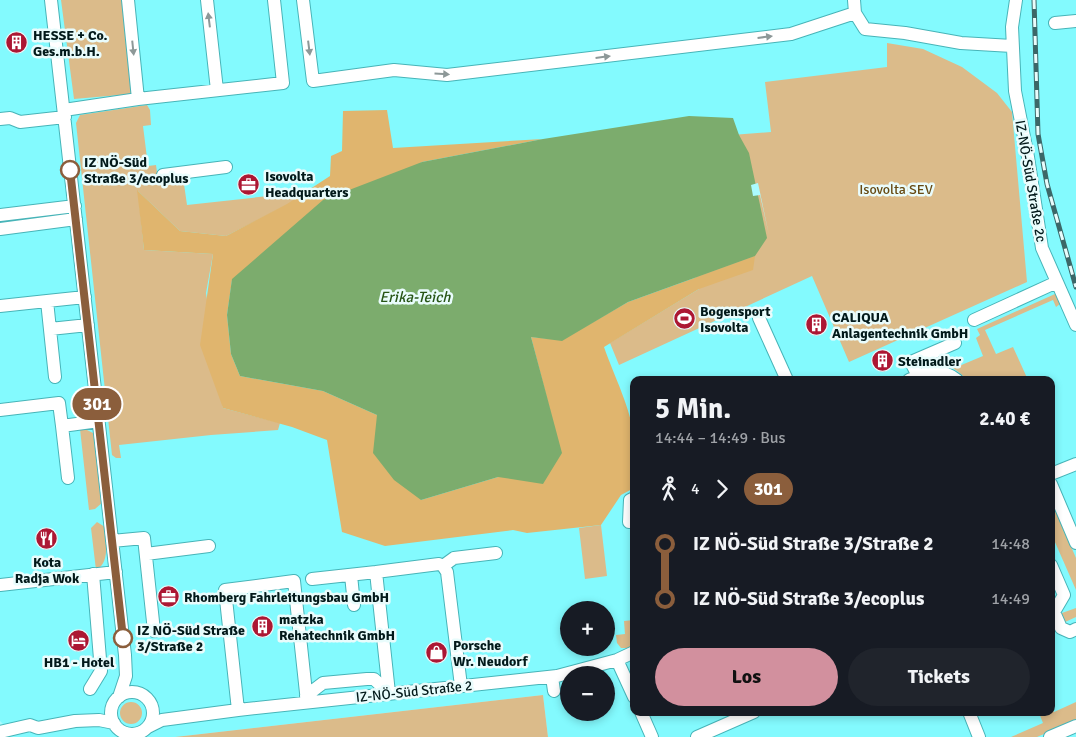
<!DOCTYPE html>
<html lang="de">
<meta charset="utf-8">
<style>
:root{--surface:#171b24;--page:#20242c;--text:#f1f3f6;--muted:#9ea1a6;--accent:#d2909e}
body{margin:0;font-family:Signika,sans-serif;background:var(--page);color:var(--text);height:100vh;display:flex;flex-direction:column;font-size:19px;white-space:nowrap}
*{box-sizing:border-box;margin:0}
p{font-size:16px;color:var(--muted)}
.icon{flex:none;width:28px;height:28px;fill:none;stroke:currentColor;stroke-width:2;stroke-linecap:round;stroke-linejoin:round}
.map{position:relative;flex:1;overflow:hidden}
.sheet{position:absolute;left:630px;top:376px;width:425px;height:340px;display:flex;flex-direction:column;background:var(--surface);border-radius:10px;box-shadow:0 2px 8px #0003}
.sheet>*{flex:none}
.badge{padding:0 10px;border-radius:16px;font-size:18px;line-height:32px}
.buttons{position:absolute;left:560px;top:601px;display:grid;gap:10px}
.buttons a{display:grid;place-items:center;width:55px;height:55px;border-radius:50%;background:var(--surface);box-shadow:0 2px 8px #0003;font-size:25px}
.map>.badge{position:absolute;translate:-50% -50%;box-shadow:0 0 0 2px #fff}
.legs{display:flex;align-items:center;gap:8px;height:55px;padding:0 25px;font-size:16px}
.legs p{margin-inline-start:auto}
.head{display:flex;align-items:center;justify-content:space-between;height:85px;padding:0 25px}
h1{font-size:28px;font-weight:700;line-height:38px}
.primary-button{display:flex;gap:10px;margin-top:auto;padding:10px 25px}
.primary-button a{flex:1;height:58px;border-radius:30px;background:var(--accent);color:#111;font-size:20px;font-weight:700;line-height:58px;text-align:center}
.primary-button a+a{background:var(--page);color:var(--text)}
ul{padding:0 25px;list-style:none}
li{display:flex;align-items:center;gap:18px;height:55px;font-size:19px}
li i{display:grid;place-items:center;width:8px;height:100%;margin:0 6px;background:currentColor}
li i::after{content:'';width:12px;height:12px;margin:-6px;border:4px solid;border-radius:50%;background:var(--surface)}
li p{margin-inline-start:auto}
li:first-child i{background:linear-gradient(#0000 50%,currentColor 0)}
li:last-child i{background:linear-gradient(currentColor 50%,#0000 0)}
.map>svg:first-child{display:block}
.built{fill:#83fafe;fill-rule:evenodd}
.green{fill:#dbbb8a}
.forest{fill:#e0b56e}
.water{fill:#7cac6d}
.pier{fill:#abfbfe}
.lines{fill:none;stroke-linecap:round;stroke-linejoin:round}
.minor-casing{stroke:#47b4b8;stroke-width:14}
.minor{stroke:#fff;stroke-width:12}
.rail-casing{stroke:#3c6768;stroke-width:5}
.rail{stroke:#e9fcfc;stroke-width:3;stroke-dasharray:9;stroke-linecap:butt}
.oneway{fill:#8d9898}
.line-1-casing{stroke:#fff;stroke-width:11}
.line-1{stroke:#8b5e3c;stroke-width:8}
.stop-1-dot{fill:#fff;stroke:#8b5e3c;stroke-width:2.5}
.labels{text-anchor:middle;stroke-width:5;stroke-linejoin:round;paint-order:stroke}
.poi-label{font-size:14px;font-weight:bold;fill:#02191a;stroke:#e9fcfc;text-anchor:start}
.stop-label{font-size:14px;font-weight:bold;fill:#02191a;stroke:#e9fcfc;text-anchor:start}
.street-label{font-size:14px;fill:#02191a;stroke:#e9fcfc}
.park-label{font-size:14px;fill:#664912;stroke:#e9fcfc}
.water-label{font-size:15px;font-style:italic;fill:#275516;stroke:#e9fcfc}
</style>
<div class="map">
<svg width="1076" height="737" viewBox="0 0 1076 737">
<rect width="100%" height="100%" fill="#abfbfe"/>
<path class="built" d="M0,0H1076V737H548L543,695L175,737H8L4,725L0,721ZM634,380H1051V712H634ZM569,610H606V648H569ZM569,675H606V712H569Z"/>
<path class="green" d="M61,0H125L134,86L131,94L74,99Z
M887,43L923,49L962,67L997,93L1012,112L1027,282L849,362L812,276L619,365L610,343L699,289L654,141L771,132L765,82L887,67Z
M147,105L150,110L151,125L143,126L148,166L156,165L158,179L183,177L187,205L314,191L226,236L180,231L138,191L144,250L213,254L206,293L223,408L280,423L278,430L211,435L119,445L121,458H116L112,455L76,123L80,115Z
M1055,294L1060,295V304L1056,307L1053,300L985,330L996,354L1013,347L1028,380H966C957,367 943,363 928,366L926,361C938,359 947,362 959,366L983,356L976,338L980,335L977,329Z
M80,429H85L95,434L103,502L95,509L89,510Z
M1051,500L1076,558V590L1051,533Z
M97,522L105,527C105,541 111,562 96,570L91,528Z
M601,525L607,576L585,579L579,528Z
M1076,608V617L1063,623L1060,619L1062,613Z
M634,620V645L627,648H621L617,643L616,635L625,634L624,621Z
M543,695L548,737H175Z
M1076,702V720L1037,737H1011L1043,723L1039,713L1051,712V706L1054,712Z
M120 713a11 11 0 1 1 22 0a11 11 0 1 1-22 0Z"/>
<path class="forest" d="M387,110L393,148L543,139L422,162L232,280L227,315L231,354L240,376L323,391L377,415L421,500L498,477L561,453L531,337L562,340L628,302L755,256L753,270L699,289L604,347C614,376 631,408 634,438C635,454 633,472 634,488L621,495L601,525L527,533L513,530L385,546L342,532L327,440L292,427L223,408L200,345L213,254L144,250L137,190L180,231L226,236L287,204L330,176L331,156L342,151L343,111Z"/>
<path class="water" d="M689,116L733,118L739,135L749,153L767,238L755,256L628,302L562,341L531,337L562,453L543,484L498,477L421,500L394,480L373,453L377,415L323,391L240,376L231,354L227,315L232,279L323,200L422,162L543,139Z"/>
<path class="pier" d="M758,183L769,235L760,195L753,196L751,185Z"/>
<g class="lines">
<defs>
<path id="minor" d="M51,0L125,655L126,676L119,697
M128,0L138,99
M207,0L217,90
M303,0L313,81L394,70L447,75L791,34L855,13L854,0
M1016,0L1012,27L1015,91L1028,157L1042,248L1076,325
M855,13L865,29L905,33L961,43L1012,46
M1055,23L1076,21
M64,110L138,99L283,83L274,0
M0,119L10,118L20,122L65,117
M163,175L226,167
M0,215L75,206
M0,229L76,219
M47,301L85,297
M0,306L47,301L55,377
M759,318L787,380
M974,320L1057,282
M50,329L88,325
M918,376L911,362L955,343
M909,380C929,371 938,366 957,380
M0,410L59,403L62,426
M1051,474L1076,464
M68,478L62,426L99,421
M1051,484L1076,543
M634,498L630,500L629,522H634
M112,541L144,538L154,631
M146,554L209,546
M1051,565L1064,595L1054,612L1061,628L1070,632L1076,629
M443,566L454,558L496,553
M351,575L354,605
M312,579L376,572
M0,585L116,572
M617,660L634,697
M552,677L554,691
M90,689L101,671L93,574
M111 713a21 21 0 1 1 42 0a21 21 0 1 1-42 0Z
M389,693L376,572L439,564L443,566L447,572L461,686
M306,696L323,683L367,679H374L389,693
M238,710L225,590L294,581L307,702
M641,712L652,737
M969,712L979,737
M148,727L162,720L238,710L557,676L617,660L634,652
M0,732L30,725L38,728L75,721L99,720L114,723
M697,737L754,712
M1050,737L1076,726"/>
</defs>
<use href="#minor" class="minor-casing"/>
<use href="#minor" class="minor"/>
<defs>
<path id="rail" d="M1034,0L1038,134L1047,184L1076,287"/>
</defs>
<use href="#rail" class="rail-casing"/>
<use href="#rail" class="rail"/>
</g>
<defs><path id="oneway-solid" d="M-6-.8H1V-3.2L6.5 0L1 3.2V.8H-6Z" transform="scale(1.25)"/></defs>
<g class="oneway">
<use href="#oneway-solid" transform="translate(209 20) rotate(-97)"/>
<use href="#oneway-solid" transform="translate(765 37) rotate(-7)"/>
<use href="#oneway-solid" transform="translate(133 48) rotate(84)"/>
<use href="#oneway-solid" transform="translate(309 48) rotate(83)"/>
<use href="#oneway-solid" transform="translate(603 57) rotate(-7)"/>
<use href="#oneway-solid" transform="translate(442 74) rotate(3)"/>
</g>
<g class="lines">
<defs>
<path id="line-1" d="M70,170L123,638"/>
</defs>
<use href="#line-1" class="line-1-casing"/>
<use href="#line-1" class="line-1"/>
</g>
<defs>
<symbol id="building-disc" viewBox="-11 -11 22 22"><circle r="9.5" fill="#ac1733" stroke="#e9fcfc"/><path d="M-4-6H4V6H1V3H-1V6H-4ZM-2.5-4.3h1.7v1.8h-1.7ZM.8-4.3h1.7v1.8H.8ZM-2.5-1h1.7V.8h-1.7ZM.8-1h1.7V.8H.8Z" fill="#fff"/></symbol>
<symbol id="office-disc" viewBox="-11 -11 22 22"><circle r="9.5" fill="#ac1733" stroke="#e9fcfc"/><path d="M-6-3h4V-5.5h4V-3h4V5H-6ZM-1-4.5V-3h2v-1.5ZM-6 0V1H6V0Z" fill="#fff"/></symbol>
<symbol id="stadium-disc" viewBox="-11 -11 22 22"><circle r="9.5" fill="#ac1733" stroke="#e9fcfc"/><path d="M0-5a6.5 5 0 1 0 0 10a6.5 5 0 1 0 0-10ZM-3.5-1.8h7v3.6h-7Z" fill="#fff"/></symbol>
<symbol id="restaurant-disc" viewBox="-11 -11 22 22"><circle r="9.5" fill="#ac1733" stroke="#e9fcfc"/><path d="M-5-6h1v4h1v-4h1v4h1v-4h1v5L-1.5 .5V6h-2V.5L-5-1ZM5-6V6H3V1.5H1.5Q1.5-4 5-6Z" fill="#fff"/></symbol>
<symbol id="hotel-disc" viewBox="-11 -11 22 22"><circle r="9.5" fill="#ac1733" stroke="#e9fcfc"/><path d="M-6-4.5h1.5V1H6V5H4.5V3h-9V5H-6ZM-4 0a1.8 1.8 0 1 1 3.6 0ZM.5 0V-2.5h3Q6-2.5 6 0Z" fill="#fff"/></symbol>
<symbol id="shop-disc" viewBox="-11 -11 22 22"><circle r="9.5" fill="#ac1733" stroke="#e9fcfc"/><path d="M-5-2.5h2.3a2.7 3.5 0 0 1 5.4 0H5L5.5 6h-11ZM-1.5-2.5h3a1.5 2.3 0 0 0-3 0Z" fill="#fff"/></symbol>
</defs>
<g fill-rule="evenodd">
<use href="#building-disc" x="4" y="30" width="25" height="25"/>
<use href="#office-disc" x="236" y="172" width="25" height="25"/>
<use href="#stadium-disc" x="672" y="306" width="25" height="25"/>
<use href="#building-disc" x="804" y="312" width="25" height="25"/>
<use href="#building-disc" x="870" y="348" width="25" height="25"/>
<use href="#restaurant-disc" x="34" y="526" width="25" height="25"/>
<use href="#office-disc" x="156" y="584" width="25" height="25"/>
<use href="#building-disc" x="250" y="614" width="25" height="25"/>
<use href="#hotel-disc" x="66" y="628" width="25" height="25"/>
<use href="#shop-disc" x="424" y="640" width="25" height="25"/>
</g>
<g class="stop-1-dot">
<circle cx="70" cy="170" r="9"/>
<circle cx="123" cy="638" r="9"/>
</g>
<g class="labels">
<g class="poi-label">
<text x="33" y="40">HESSE + Co.<tspan x="33" dy="16">Ges.m.b.H.</tspan></text>
<text x="265" y="181">Isovolta<tspan x="265" dy="16">Headquarters</tspan></text>
<text x="700" y="316">Bogensport<tspan x="700" dy="16">Isovolta</tspan></text>
<text x="832" y="322">CALIQUA<tspan x="832" dy="16">Anlagentechnik GmbH</tspan></text>
<text x="898" y="366">Steinadler</text>
<text x="47" y="567" text-anchor="middle">Kota<tspan x="47" dy="16">Radja Wok</tspan></text>
<text x="184" y="602">Rhomberg Fahrleitungsbau GmbH</text>
<text x="279" y="624">matzka<tspan x="279" dy="16">Rehatechnik GmbH</tspan></text>
<text x="453" y="650">Porsche<tspan x="453" dy="16">Wr. Neudorf</tspan></text>
<text x="79" y="667" text-anchor="middle">HB1 - Hotel</text>
</g>
<g class="stop-label">
<text x="84" y="167">IZ NÖ-Süd<tspan x="84" dy="16">Straße 3/ecoplus</tspan></text>
<text x="137" y="635">IZ NÖ-Süd Straße<tspan x="137" dy="16">3/Straße 2</tspan></text>
</g>
<g class="street-label">
<text transform="translate(1031 181) rotate(80)" y="5">IZ-NÖ-Süd Straße 2c</text>
<text transform="translate(414 691) rotate(-6)" y="5">IZ-NÖ-Süd Straße 2</text>
</g>
<g class="park-label">
<text x="896" y="194">Isovolta SEV</text>
</g>
<g class="water-label">
<text x="415" y="302">Erika-Teich</text>
</g>
</g>
</svg>
<div class="buttons">
<a>+</a>
<a>−</a>
</div>
<b class="badge" style="left:97px;top:404px;background:#8b5e3c;color:#fff">301</b>
<section class="sheet">
<div class="head"><div><h1>5 Min.</h1><p>14:44 – 14:49 · Bus</p></div><b>2.40 €</b></div>
<div class="legs"><svg class="icon" aria-label="walk" viewBox="0 0 24 24"><circle cx="13" cy="4" r="2"/><path d="M13 8l-2 6 4 7M11 14l-3 7M7 12l3-4h3l4 4"/></svg>4<svg class="icon" aria-label="forward" viewBox="0 0 24 24"><path d="M9 5l7 7-7 7"/></svg><b class="badge" style="background:#8b5e3c;color:#fff">301</b></div>
<ul>
<li><i style="color:#8b5e3c"></i><b>IZ NÖ-Süd Straße 3/Straße 2</b><p>14:48</p></li>
<li><i style="color:#8b5e3c"></i><b>IZ NÖ-Süd Straße 3/ecoplus</b><p>14:49</p></li>
</ul>
<div class="primary-button"><a>Los</a><a>Tickets</a></div>
</section>
</div>
